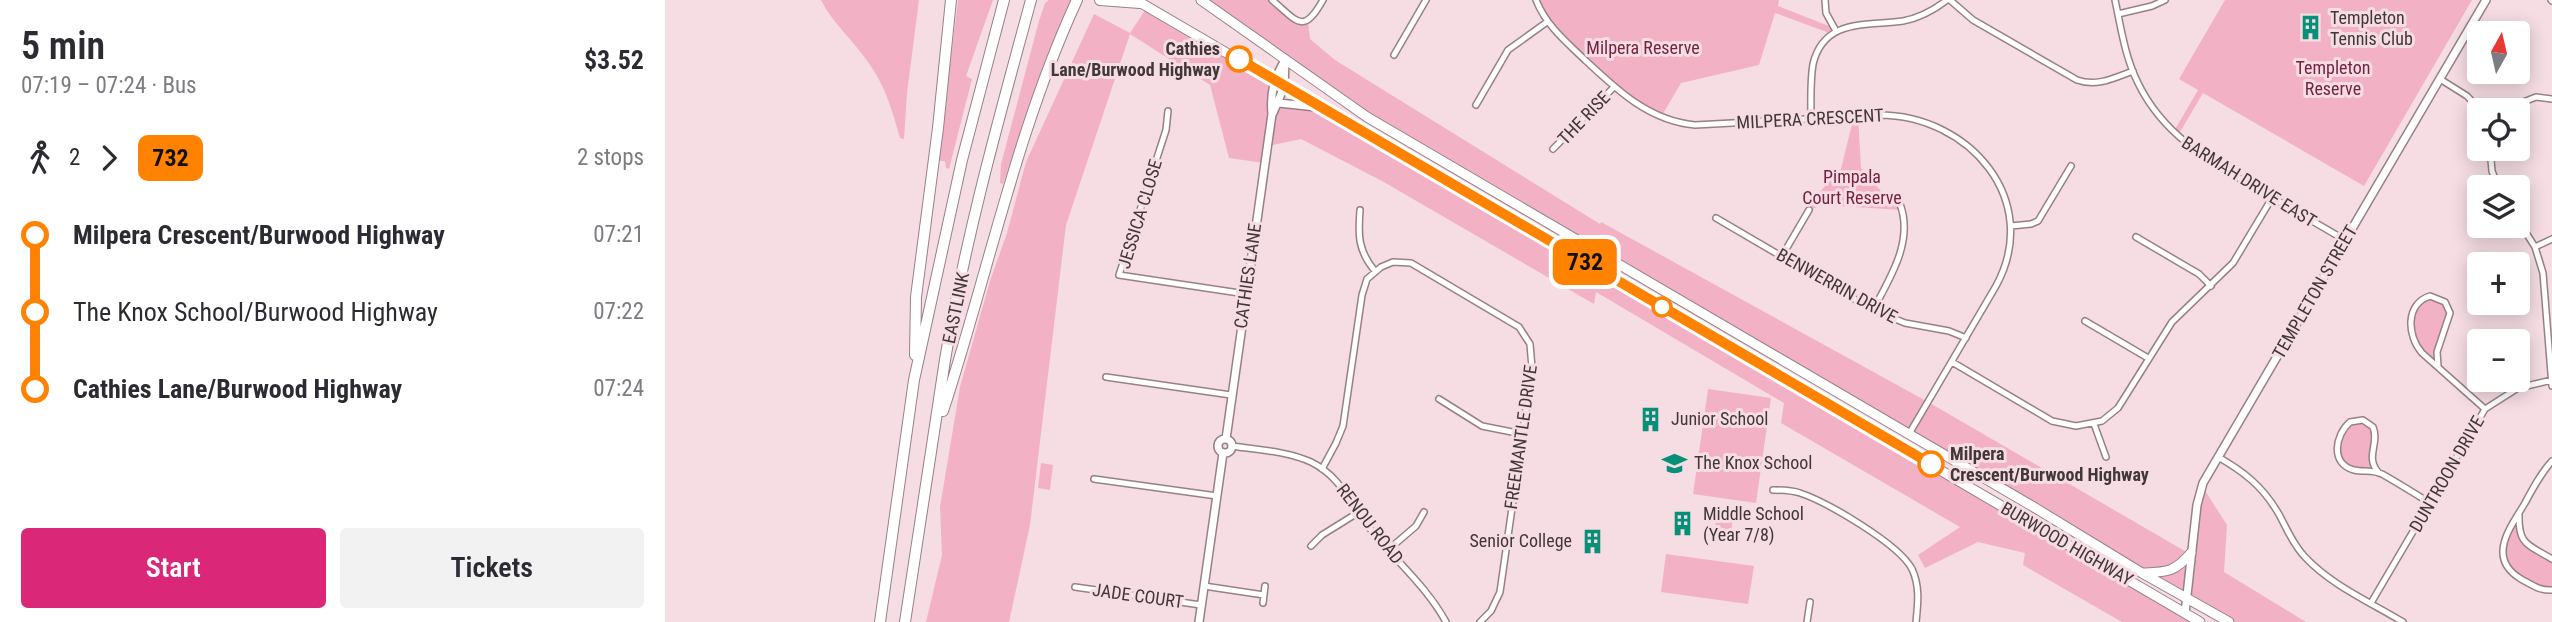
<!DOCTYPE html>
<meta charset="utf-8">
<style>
:root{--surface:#fff;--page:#f2f2f3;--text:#2b2b33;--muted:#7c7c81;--accent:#db2777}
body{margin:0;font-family:"Roboto Condensed",sans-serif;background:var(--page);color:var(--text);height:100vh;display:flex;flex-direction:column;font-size:26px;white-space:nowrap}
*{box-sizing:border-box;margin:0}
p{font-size:23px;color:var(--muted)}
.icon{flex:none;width:38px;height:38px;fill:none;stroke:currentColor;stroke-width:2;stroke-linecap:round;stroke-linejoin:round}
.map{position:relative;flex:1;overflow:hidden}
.drawer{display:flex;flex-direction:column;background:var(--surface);width:665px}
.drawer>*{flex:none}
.badge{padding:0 14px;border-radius:10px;font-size:24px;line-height:46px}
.needle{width:46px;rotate:8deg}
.buttons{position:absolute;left:1802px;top:21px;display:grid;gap:14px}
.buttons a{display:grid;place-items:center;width:63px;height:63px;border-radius:7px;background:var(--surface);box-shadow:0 4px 18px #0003;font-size:35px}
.map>.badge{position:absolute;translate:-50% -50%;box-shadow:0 0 0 4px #fff}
.legs{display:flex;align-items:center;gap:10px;height:77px;padding:0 21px;font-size:23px}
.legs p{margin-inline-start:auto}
.overview{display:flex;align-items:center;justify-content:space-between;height:119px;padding:0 21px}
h1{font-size:38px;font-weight:600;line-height:52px}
.action{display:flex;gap:14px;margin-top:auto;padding:14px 21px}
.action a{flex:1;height:80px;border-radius:7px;background:var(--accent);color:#fff;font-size:28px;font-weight:600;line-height:80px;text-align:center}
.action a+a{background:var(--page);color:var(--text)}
ul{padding:0 21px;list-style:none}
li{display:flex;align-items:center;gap:24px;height:77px;font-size:26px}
li i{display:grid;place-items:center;width:10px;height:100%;margin:0 9px;background:currentColor}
li i::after{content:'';width:18px;height:18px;margin:-9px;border:5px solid;border-radius:50%;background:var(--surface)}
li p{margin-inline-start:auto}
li:first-child i{background:linear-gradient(#0000 50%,currentColor 0)}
li:last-child i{background:linear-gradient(currentColor 50%,#0000 0)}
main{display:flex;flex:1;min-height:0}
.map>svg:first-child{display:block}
.green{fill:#f3b1c5}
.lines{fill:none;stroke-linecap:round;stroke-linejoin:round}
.minor-casing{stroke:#978187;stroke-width:8}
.tertiary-casing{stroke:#978187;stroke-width:10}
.trunk-casing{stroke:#978187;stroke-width:11}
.motorway-casing{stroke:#978187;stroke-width:12}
.minor{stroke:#fff;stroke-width:5}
.tertiary{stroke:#fff;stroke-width:7}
.trunk{stroke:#fff;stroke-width:9}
.motorway{stroke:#fff;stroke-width:10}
.line-1-casing{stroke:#fff;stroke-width:16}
.line-1{stroke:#ff8200;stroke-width:10}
.stop-1-dot{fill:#fff;stroke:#ff8200;stroke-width:3.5}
.labels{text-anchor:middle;stroke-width:6;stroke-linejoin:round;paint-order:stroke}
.poi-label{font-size:18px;fill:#41373a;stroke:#f5dde3;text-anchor:start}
.park-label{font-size:18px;fill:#762244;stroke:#f5dde3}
.stop-label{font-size:18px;font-weight:bold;fill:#41373a;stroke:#f5dde3;text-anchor:end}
.street-label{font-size:18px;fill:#41373a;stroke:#f5dde3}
</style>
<main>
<section class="drawer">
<div class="overview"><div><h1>5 min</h1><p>07:19 – 07:24 · Bus</p></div><b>$3.52</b></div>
<div class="legs"><svg class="icon" aria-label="walk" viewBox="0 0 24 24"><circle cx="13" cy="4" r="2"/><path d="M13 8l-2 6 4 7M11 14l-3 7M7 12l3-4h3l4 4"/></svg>2<svg class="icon" aria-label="forward" viewBox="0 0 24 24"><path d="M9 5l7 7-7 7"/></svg><b class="badge" style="background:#ff8200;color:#111">732</b><p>2 stops</p></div>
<ul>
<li><i style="color:#ff8200"></i><b>Milpera Crescent/Burwood Highway</b><p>07:21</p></li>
<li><i style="color:#ff8200"></i><span>The Knox School/Burwood Highway</span><p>07:22</p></li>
<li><i style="color:#ff8200"></i><b>Cathies Lane/Burwood Highway</b><p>07:24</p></li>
</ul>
<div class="action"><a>Start</a><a>Tickets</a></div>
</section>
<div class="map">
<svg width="1887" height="622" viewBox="0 0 1887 622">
<rect width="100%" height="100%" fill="#f5dde3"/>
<path class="green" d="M156,0H254L242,93L239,139L235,138C227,110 220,85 203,62C188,40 168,24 156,0Z
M293,0H328L301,76L307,79L284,169L281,168L280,161H273Z
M384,0H406L380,61L338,184L335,183L336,164L374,21L380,3Z
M536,0H607L632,21L643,22L645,39L670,60L935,224L936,222L1263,402L1525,554L1537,486L1562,525L1559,572L1641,622H1564L702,117Z
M871,0H1114L1113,6L1169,28L1167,34L1110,13L1094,65L1016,83L996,117L971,104L889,30Z
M1560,0H1807L1699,186L1538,93L1512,137L1508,133L1533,90L1514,79Z
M482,7L609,80L606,100L655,107L1535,622H1457L1358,565L1360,553L1313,542L1260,568L1253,555L1295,527L1116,423L1119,403L931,292L929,304L717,181L636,139L602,146L599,163L564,158L545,85L465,34L401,225L365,525L344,622H261L277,555L275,507L295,387L325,281L342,233L361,162L429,14L465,33Z
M1189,116H1193L1196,168L1222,198L1235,204L1237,210L1158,205L1144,210L1150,197L1176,169Z
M1770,297L1784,308L1772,352L1773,366L1757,353L1746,329L1753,303Z
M1043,389L1106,398L1091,503L1028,494Z
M1695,420L1709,429L1706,452L1714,473L1688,470L1673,456C1676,433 1674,429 1695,420Z
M376,463L388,465L385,490L373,488Z
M1053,507L1069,509L1065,541L1048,539Z
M1853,513L1857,539L1887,559V590H1879L1844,568L1838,549Z
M1001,554L1089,566L1083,604L996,592Z"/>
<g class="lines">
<defs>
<path id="minor" d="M607,0C633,22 638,35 658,0
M871,0C881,25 900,41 919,59C952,90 984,121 1030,125L1214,115C1304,115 1378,200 1331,286L1244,434
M1160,0L1161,13L1171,31
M1285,0L1308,20L1412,80C1432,87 1449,78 1468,71
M1450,0C1456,28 1460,57 1473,83C1497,133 1541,159 1587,186C1618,204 1649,222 1680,240
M1886,0L1887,1
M1453,14L1487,6L1500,0
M729,55L761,0
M1775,79L1802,96L1815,110
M811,105L843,50L882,22
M1838,110L1871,97L1887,99
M503,111L501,130L454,275L581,294
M1146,119C1146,101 1145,82 1148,64C1159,18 1202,26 1238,21C1254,18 1269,10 1282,0
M888,149L949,87
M1825,149L1827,171L1833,187
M695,210C693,235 693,251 710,271
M1051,218L1208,310L1240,323L1284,331L1301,338
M1853,220L1870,247L1878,273L1887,386
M1346,226L1366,224L1373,221L1406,166
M1471,237L1534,274L1546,286
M1870,247L1887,239
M1117,256L1144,210
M1208,310C1225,278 1249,241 1235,204
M1420,321L1483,358
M1287,362L1387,421L1411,426L1437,421L1453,408L1507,322L1568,263L1607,198
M1773,366L1772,352L1785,313L1780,302L1765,296C1740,304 1742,336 1757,353L1820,409
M441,377L566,395
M774,399L817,426L857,434
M1429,424L1441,457
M567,446C593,450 622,451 646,462C677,477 686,506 706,530C731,561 762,587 781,622
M1553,457C1578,471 1597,486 1612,511C1621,526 1627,544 1640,557C1666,585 1705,602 1738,622
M1887,461C1876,473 1868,488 1860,503C1845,528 1821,558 1856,579C1867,585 1875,591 1887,590
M657,469L671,443L678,426L697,295L702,279L716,267L728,262L746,263L854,327L865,344L867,368L835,592L826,611L815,622
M1714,473C1699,457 1715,444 1708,427L1698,420L1685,422C1670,435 1665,464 1689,470C1699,472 1708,470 1717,474C1733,483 1749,493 1765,503
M429,479L552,496
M1108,490C1117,490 1126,490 1135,493C1162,502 1234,544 1247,569C1255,586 1253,603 1251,622
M1854,513C1853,545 1862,544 1887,559
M646,546L657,535L694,512
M723,550L751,526L759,512
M539,586L599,595
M410,587L536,605
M598,603L600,586
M1706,603L1820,409L1853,388L1887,380
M1142,622L1145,602"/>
<path id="tertiary" d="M614,103L651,107
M608,113L619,87L620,61
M561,439L607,114C605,92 609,79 620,60
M553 446a7 7 0 1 1 14 0a7 7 0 1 1-14 0Z
M1520,613L1532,505L1538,483L1821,0
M534,622L558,453"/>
<path id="trunk" d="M471,0L1535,622
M536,0L702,117L1367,506L1477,573L1564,622
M1479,573C1502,572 1510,572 1526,553"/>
<path id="motorway" d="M435,0L475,3
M250,355L251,297L273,128L286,0
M278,411C323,274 351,132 412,0
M215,622L249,380L297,160L339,0
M240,622C254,535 266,447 280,360C300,239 334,118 366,0"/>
</defs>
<use href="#minor" class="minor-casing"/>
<use href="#tertiary" class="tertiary-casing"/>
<use href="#trunk" class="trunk-casing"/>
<use href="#motorway" class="motorway-casing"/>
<use href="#minor" class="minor"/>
<use href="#tertiary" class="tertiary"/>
<use href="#trunk" class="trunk"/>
<use href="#motorway" class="motorway"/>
</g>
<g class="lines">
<defs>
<path id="line-1" d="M574,59L1266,464"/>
</defs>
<use href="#line-1" class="line-1-casing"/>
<use href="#line-1" class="line-1"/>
</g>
<defs>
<symbol id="building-bare" viewBox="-9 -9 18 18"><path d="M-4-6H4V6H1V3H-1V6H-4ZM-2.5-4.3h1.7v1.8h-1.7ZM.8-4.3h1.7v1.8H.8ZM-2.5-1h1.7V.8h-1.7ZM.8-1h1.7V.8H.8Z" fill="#088f77" stroke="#f5dde3" stroke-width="2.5" paint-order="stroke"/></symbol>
<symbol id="school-bare" viewBox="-9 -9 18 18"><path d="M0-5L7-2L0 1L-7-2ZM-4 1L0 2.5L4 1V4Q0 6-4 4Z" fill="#088f77" stroke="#f5dde3" stroke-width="2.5" paint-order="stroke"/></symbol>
</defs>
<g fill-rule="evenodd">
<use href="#building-bare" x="1628" y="10" width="35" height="35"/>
<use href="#building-bare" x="968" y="402" width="35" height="35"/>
<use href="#school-bare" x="992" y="446" width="35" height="35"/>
<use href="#building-bare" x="1000" y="506" width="35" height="35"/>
<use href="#building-bare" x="910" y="524" width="35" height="35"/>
</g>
<g class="stop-1-dot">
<circle cx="574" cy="59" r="12"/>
<circle cx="997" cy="307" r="9"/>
<circle cx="1266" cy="464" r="12"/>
</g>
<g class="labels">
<g class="poi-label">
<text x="1665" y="24">Templeton<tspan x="1665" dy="21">Tennis Club</tspan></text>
<text x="1006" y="425">Junior School</text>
<text x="1029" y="469">The Knox School</text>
<text x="1038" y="520">Middle School<tspan x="1038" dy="21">(Year 7/8)</tspan></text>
<text x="907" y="547" text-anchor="end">Senior College</text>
</g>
<g class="park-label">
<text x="978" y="54">Milpera Reserve</text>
<text x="1668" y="74">Templeton<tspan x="1668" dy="21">Reserve</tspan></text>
<text x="1187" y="183">Pimpala<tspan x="1187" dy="21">Court Reserve</tspan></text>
</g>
<g class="stop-label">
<text x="555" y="55">Cathies<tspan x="555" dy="21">Lane/Burwood Highway</tspan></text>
<text x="1285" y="460" text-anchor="start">Milpera<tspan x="1285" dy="21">Crescent/Burwood Highway</tspan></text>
</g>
<g class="street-label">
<text transform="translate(919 118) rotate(-46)" y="6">THE RISE</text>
<text transform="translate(1145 119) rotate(-3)" y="6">MILPERA CRESCENT</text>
<text transform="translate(1584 182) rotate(32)" y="6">BARMAH DRIVE EAST</text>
<text transform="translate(475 214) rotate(-73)" y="6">JESSICA CLOSE</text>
<text transform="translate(583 276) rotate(-82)" y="6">CATHIES LANE</text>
<text transform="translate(1172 286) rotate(29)" y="6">BENWERRIN DRIVE</text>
<text transform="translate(1650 292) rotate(-60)" y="6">TEMPLETON STREET</text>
<text transform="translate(291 308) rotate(-78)" y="6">EASTLINK</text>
<text transform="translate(856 437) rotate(-82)" y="6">FREEMANTLE DRIVE</text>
<text transform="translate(1782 474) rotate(-60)" y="6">DUNTROON DRIVE</text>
<text transform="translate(705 524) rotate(52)" y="6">RENOU ROAD</text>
<text transform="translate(1402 544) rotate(30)" y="6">BURWOOD HIGHWAY</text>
<text transform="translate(473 596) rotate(8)" y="6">JADE COURT</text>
</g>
</g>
</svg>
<div class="buttons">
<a><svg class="needle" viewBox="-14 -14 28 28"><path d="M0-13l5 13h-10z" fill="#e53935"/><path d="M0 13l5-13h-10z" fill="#7c7c81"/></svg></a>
<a><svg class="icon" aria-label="locate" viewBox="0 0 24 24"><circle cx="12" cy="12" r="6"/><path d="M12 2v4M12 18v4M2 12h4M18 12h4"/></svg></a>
<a><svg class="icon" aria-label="layers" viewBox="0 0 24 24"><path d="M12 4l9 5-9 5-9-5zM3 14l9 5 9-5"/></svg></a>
<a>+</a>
<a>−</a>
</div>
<b class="badge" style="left:920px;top:262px;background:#ff8200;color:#111">732</b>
</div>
</main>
